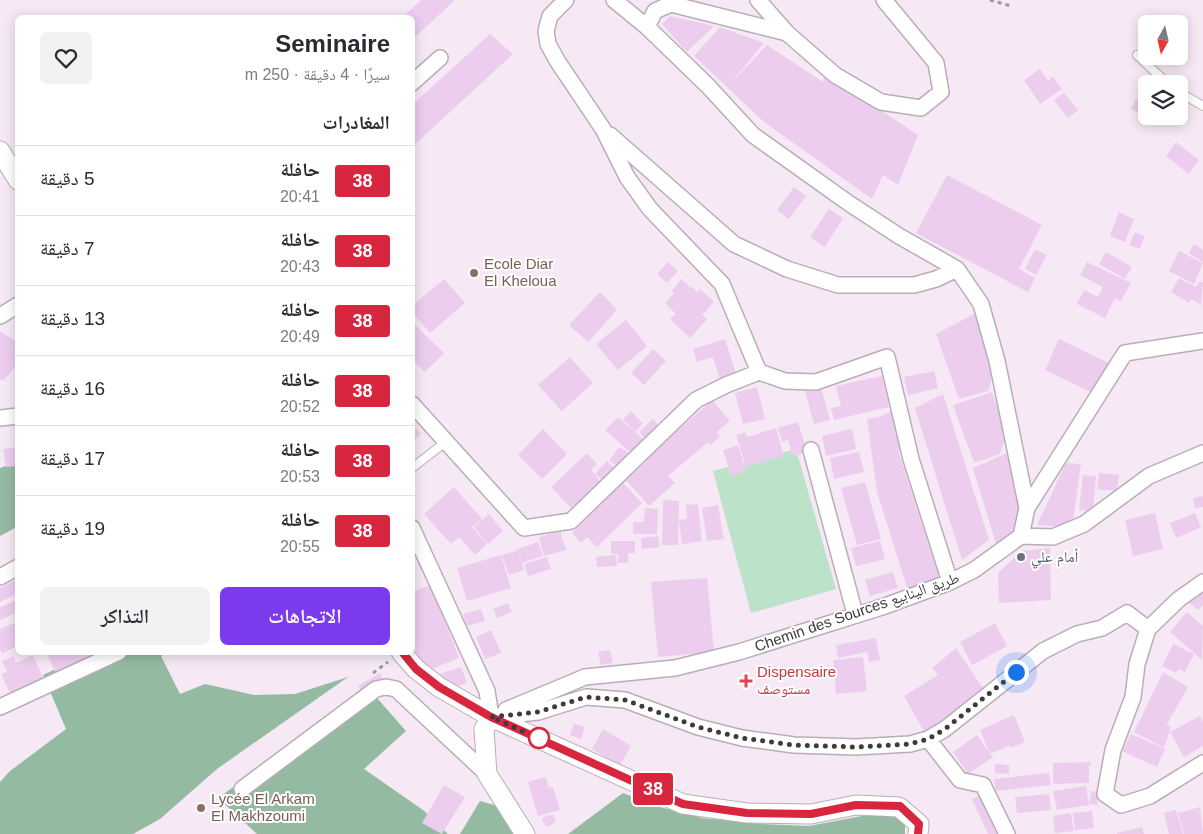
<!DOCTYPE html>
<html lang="ar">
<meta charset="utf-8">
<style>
:root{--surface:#fff;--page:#f2f2f3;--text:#2b2b33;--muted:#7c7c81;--line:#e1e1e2;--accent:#7c3aed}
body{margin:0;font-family:Arial,"Noto Naskh Arabic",sans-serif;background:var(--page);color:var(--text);direction:rtl;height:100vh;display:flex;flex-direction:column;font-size:19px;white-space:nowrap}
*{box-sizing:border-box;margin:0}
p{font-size:16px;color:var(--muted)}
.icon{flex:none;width:28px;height:28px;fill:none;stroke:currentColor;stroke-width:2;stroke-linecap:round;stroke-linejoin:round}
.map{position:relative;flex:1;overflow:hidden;direction:ltr}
.drawer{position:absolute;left:15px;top:15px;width:400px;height:640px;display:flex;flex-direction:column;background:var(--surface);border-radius:8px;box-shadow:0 2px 12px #0003;direction:rtl}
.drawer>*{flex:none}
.badge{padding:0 10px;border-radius:4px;font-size:18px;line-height:32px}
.needle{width:32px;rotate:188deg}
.tools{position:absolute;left:1138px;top:15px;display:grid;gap:10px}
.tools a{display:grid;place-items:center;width:50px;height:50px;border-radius:8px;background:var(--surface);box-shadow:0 2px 12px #0003;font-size:25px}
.you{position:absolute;width:25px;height:25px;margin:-12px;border:4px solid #fff;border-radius:50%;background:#1a73e8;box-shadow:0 0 0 8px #1a73e833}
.map>.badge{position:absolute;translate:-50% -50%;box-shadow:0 0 0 2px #fff}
h2{padding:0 25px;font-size:19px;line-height:45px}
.round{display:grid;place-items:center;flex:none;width:52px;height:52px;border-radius:8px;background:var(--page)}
.head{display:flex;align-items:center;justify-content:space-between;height:85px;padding:0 25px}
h1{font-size:24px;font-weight:600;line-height:38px}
.action{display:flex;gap:10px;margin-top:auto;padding:10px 25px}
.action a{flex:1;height:58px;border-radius:8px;background:var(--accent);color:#fff;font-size:20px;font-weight:600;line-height:58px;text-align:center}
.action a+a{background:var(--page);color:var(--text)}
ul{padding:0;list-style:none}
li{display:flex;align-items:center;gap:15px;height:70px;padding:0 25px;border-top:1px solid var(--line)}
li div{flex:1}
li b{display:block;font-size:19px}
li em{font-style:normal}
li .badge{min-width:55px;font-weight:700;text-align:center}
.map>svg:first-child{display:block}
.green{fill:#bce3ca}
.forest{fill:#94bba2}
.building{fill:#eccdee}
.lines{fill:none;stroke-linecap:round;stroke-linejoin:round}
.service-casing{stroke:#b9adb8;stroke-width:10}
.minor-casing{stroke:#b9adb8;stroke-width:18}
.tertiary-casing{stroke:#b9adb8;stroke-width:21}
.path{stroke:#a098a0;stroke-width:3;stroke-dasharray:4 4;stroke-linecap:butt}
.service{stroke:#fff;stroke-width:8}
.minor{stroke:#fff;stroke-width:15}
.tertiary{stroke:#fff;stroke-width:19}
.line-casing{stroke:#fff;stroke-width:11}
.line{stroke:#d7263d;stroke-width:8}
.walk{stroke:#3e3a3e;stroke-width:5;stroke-dasharray:0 9}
.education-dot{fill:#8d6e63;stroke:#fff;stroke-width:2}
.worship-dot{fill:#6b7280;stroke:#fff;stroke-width:2}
.health-dot{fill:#e0444e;stroke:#fff;stroke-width:2}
.stop-dot{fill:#fff;stroke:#d7263d;stroke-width:2.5}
.labels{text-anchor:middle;stroke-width:4;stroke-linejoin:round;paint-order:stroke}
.education-label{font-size:15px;fill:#785e54;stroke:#fff;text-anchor:start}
.worship-label{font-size:15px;fill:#5b616d;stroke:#fff;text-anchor:start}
.street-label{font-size:15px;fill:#3e3a3e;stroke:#fff}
.health-label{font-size:15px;fill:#be3a42;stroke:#fff;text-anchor:start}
</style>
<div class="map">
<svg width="1203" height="834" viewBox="0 0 1203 834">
<rect width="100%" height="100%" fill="#f6e9f5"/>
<path class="green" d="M796,449L836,589L751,613L713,471Z"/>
<path class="forest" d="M17,462V527L0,536V468Z
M90,653H166L161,656L180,694L205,684L254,695L295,694L348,677L217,769L160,819L133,834H0V782L10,771L66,729L43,675Z
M370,690L406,731L364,769L423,810L448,834H257L218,798Z
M623,793L660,807L702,818L761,824L809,826L888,811L905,823V834H568Z
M480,801L501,807L516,834H460Z"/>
<path class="building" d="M421,0H455L412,40V18H402Z
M670,16L714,26L687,52L662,24Z
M720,27L764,43L730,84L767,45L823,82L826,74L918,135L898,185L883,175L872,199L764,122L694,56Z
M490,34L513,54L412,147V105Z
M1040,69L1048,81L1053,77L1062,89L1040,104L1024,80Z
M1064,93L1078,110L1068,118L1054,100Z
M1136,99L1146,104L1141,114L1131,109Z
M1176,142L1199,160L1189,174L1166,156Z
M947,175L1042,225L1019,269L1035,278L1028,292L916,233Z
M794,187L806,196L789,219L777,210Z
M829,209L843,218L825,247L810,237Z
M1119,212L1134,219L1125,242L1110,236Z
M1135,232L1145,236L1140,249L1129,245Z
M1194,244L1203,250V262L1189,253Z
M1035,249L1047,255L1036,275L1025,269Z
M1179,251L1203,263L1194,284L1169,271Z
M1106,252L1132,267L1125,279L1099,264Z
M668,262L678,271L667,283L657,274Z
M1087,262L1131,283L1121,301L1115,298L1105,318L1077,304L1084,290L1098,297L1103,287L1080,275Z
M1179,278L1196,287L1200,281L1203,283L1201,305L1191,299L1189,303L1171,292Z
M444,279L465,303L430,333L412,312V306Z
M681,279L691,288L692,287L698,292L700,289L714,302L702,315L707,319L690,338L670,319L676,314L665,303L674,293L672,291Z
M600,292L617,310L588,342L569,325Z
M976,313L992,378L988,391L959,399L936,334Z
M626,320L647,346L618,370L596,344Z
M412,322L444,353L425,372L412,359Z
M0,331L18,343V364L3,381L0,379Z
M725,339L737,377L721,382L713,357L697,362L693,349Z
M1059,339L1113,365L1099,396L1045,370Z
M653,349L666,361L644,385L631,373Z
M570,357L593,383L562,411L538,385Z
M934,371L938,388L908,395L904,377Z
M882,376L889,407L834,420L831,408L841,406L836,386Z
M757,387L765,419L743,424L735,393Z
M821,387L830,420L814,424L805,391Z
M992,392L1006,434L1000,454L974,463L953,405Z
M943,394L989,540L962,560L915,408Z
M712,400L730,421L717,432L720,436L711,445L708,442L668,476L675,483L649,506L626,480L647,461L645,459Z
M631,411L643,424L635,432L623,419Z
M891,411L897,421L901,449L898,450L941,584L909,594L877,492L867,419L880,417Z
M618,417L644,440L632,454L605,430Z
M653,419L660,427L646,440L639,432Z
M798,422L807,452L793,457L788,440L782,442L778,428Z
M412,424L421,434L412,442Z
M776,428L784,456L746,467L736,435L745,432L747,437Z
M543,429L567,454L542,479L518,455Z
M852,429L856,449L826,456L822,436Z
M738,445L746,471L731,476L723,450Z
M18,447V466L6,467L3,449Z
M619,447L629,453L619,467L609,461Z
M859,452L864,472L834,479L830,458Z
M587,453L597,464L591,470L600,481L571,508L551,487Z
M1007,453L1021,493L1023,523L997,547L973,468Z
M607,461L614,468L602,480L595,474Z
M1066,463L1081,464L1072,527L1037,525Z
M1099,473L1119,475L1117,491L1097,489Z
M1083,475L1096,476L1093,511L1079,510Z
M865,482L881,539L857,545L841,488Z
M623,483L642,503L597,547L587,537L581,543L572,533Z
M454,487L482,519L472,527L487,544L475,555L459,537L451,544L424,514Z
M1203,496V507L1195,508L1193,498Z
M663,500L679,501L678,545H662Z
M698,504L702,541L682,544L679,520L687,519L686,505Z
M718,505L724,539L707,541L702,508Z
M645,508L658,509L657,534H633V522H644Z
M1155,513L1163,549L1133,556L1125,520Z
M1195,513L1201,527L1176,538L1170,523Z
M489,514L503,531L488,544L474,527Z
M560,531L566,550L544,556L539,537Z
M658,536L660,547L642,549L641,538Z
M611,541H635V553H628V563H618V554H611Z
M880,541L885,559L856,566L851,548Z
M538,542L543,556L522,563L518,549Z
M1050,548L1051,600L999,603L998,573L1021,551Z
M518,550L524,570L509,575L502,555Z
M501,555L511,588L467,601L457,568Z
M616,555L617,566L597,567L596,557Z
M547,557L551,569L528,576L524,564Z
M893,572L898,588L870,596L865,580Z
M707,578L714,652L658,657L651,582Z
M18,579V593L0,602V588Z
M431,585L459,658L424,672L412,643V592Z
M1199,588L1203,592V605L1198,610L1187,601Z
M18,600V612L0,620V607Z
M508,603L512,612L497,618L493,609Z
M481,609L485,621L467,626L463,614Z
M1187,612L1203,626L1202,660L1170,632Z
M14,623L18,630V646L2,653L0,648V629Z
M995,623L1007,646L972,665L960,642Z
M491,630L501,653L485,659L476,637Z
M876,638L880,660L869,662L867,652L838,658L836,645Z
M1173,644L1194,654L1185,672L1179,669L1176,673L1162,666Z
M956,648L988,696L926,735L904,696L938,675L932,668Z
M610,650L613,663L601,665L598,652Z
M51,652H98L99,654L55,672L47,654Z
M33,655L43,678L10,693L1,674L7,672L2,661L14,656L16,663Z
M863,657L867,691L836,694L833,660Z
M461,667L467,683L446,690L440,674Z
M1163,672L1188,687L1167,724L1171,727L1164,748L1134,732Z
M380,673L386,684L365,696L358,686Z
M1014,715L1025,742L1011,748L1010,745L990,754L993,757L968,774L953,752L977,735L990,754L980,730Z
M1200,716L1203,722V746L1184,757L1170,732Z
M574,724L585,727L581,739L570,735Z
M603,729L631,746L620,765L592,749Z
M1131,734L1165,749L1157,767L1122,751Z
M1091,762V765H1089V783L1053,784V763Z
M995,764L1009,765V774L995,773Z
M1049,773L1051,785L996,791L994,779Z
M546,777L549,788L553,787L560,810L538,816L528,782Z
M444,785L465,797L442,834L422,823Z
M1086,786L1089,805L1057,810L1053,791Z
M1091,791L1099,792L1097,805L1089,804Z
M984,794L1002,834H988L972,799Z
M1049,794L1051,810L1017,813L1015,797Z
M1200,807L1203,834H1184L1178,813Z
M1176,810L1183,834H1169L1164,813Z
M1092,811L1094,828L1075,830L1073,813Z
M1071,813L1074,831L1055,833L1053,816Z
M553,814L556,822L546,827L542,818Z
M1142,827L1144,834H1117V833Z"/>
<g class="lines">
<defs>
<path id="service" d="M1137,55L1168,84
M1179,92L1203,106
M412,468L447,441"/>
<path id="minor" d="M566,0L550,16L546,31L548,44L558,62L603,129L627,177L650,209L722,284L759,372
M614,0L647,27
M758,0L787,33
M884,0L936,63L941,92L921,108L881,102L835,75L787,33L671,4L655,11L647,27L708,86L753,135L850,204L899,236L957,269L981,304L997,361L1027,508
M412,83L440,58
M610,135L734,244L787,269L838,285H914L936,279L957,269
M0,316L18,305
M412,404L524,528L571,521L696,400L726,385L759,372L785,381L816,382L887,357L911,459L950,582
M0,418L18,416
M811,450L855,614
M412,528L487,691L491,717
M1021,536L1053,537L1084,524L1149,476L1203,453
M0,577L18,567
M1148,629L1179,599L1203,582
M0,707L119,652
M506,710L585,677L675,668L739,652L885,606L950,582L974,570L1021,536L1027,508L1125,353L1203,341
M491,717L538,712L586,697L625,700L698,727L742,738L794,745L856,747L910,744L928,739L945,729L1043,651L1077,634L1102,628L1127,613L1148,629L1137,664L1133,697L1113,750L1105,794L1121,805L1150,796L1203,763
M928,739L960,780L983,785L1007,834
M242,789L376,689L386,687L396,689L487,774"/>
<path id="tertiary" d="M0,151L18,180
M401,652L416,669L439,687L491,717L683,804L747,813L811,814L856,805L899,807L919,824L918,834
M491,717L484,729L487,774L525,834"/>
</defs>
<use href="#service" class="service-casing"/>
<use href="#minor" class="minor-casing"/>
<use href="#tertiary" class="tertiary-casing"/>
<path class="path" d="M990,0L1011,6
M373,673L388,662"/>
<use href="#service" class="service"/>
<use href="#minor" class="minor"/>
<use href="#tertiary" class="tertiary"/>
</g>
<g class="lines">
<defs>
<path id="line" d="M402,652L416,669L439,687L491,717L683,804L747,813L811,814L856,805L900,806L919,824L918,834"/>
</defs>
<use href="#line" class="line-casing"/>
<use href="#line" class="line"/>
<path class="walk" d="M539,738L543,740L491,717L538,712L586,697L625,700L698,727L742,738L794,745L856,747L910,744L928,739L945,729L1016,672"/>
</g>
<g class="education-dot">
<circle cx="474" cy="273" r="5"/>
<circle cx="201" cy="808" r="5"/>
</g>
<circle class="worship-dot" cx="1021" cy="557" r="5"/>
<path class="health-dot" d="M743.5 673.5h5v5h5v5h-5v5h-5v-5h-5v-5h5z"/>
<circle class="stop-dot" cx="539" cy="738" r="10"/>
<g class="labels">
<g class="education-label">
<text x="484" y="269">Ecole Diar<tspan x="484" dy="17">El Kheloua</tspan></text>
<text x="211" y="804">Lycée El Arkam<tspan x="211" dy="17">El Makhzoumi</tspan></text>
</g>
<g class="worship-label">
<text x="1031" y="562">أمام علي</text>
</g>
<g class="street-label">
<text transform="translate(857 612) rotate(-19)" y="5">Chemin des Sources طريق الينابيع</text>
</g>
<g class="health-label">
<text x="757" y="677">Dispensaire<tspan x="757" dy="17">مستوصف</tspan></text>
</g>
</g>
</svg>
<div class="tools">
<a><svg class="needle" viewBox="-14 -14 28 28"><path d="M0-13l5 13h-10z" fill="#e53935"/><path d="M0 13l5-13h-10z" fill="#7c7c81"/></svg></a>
<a><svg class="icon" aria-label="layers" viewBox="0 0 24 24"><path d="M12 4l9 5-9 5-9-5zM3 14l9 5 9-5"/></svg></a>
</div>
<div class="you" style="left:1016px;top:672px"></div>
<b class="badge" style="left:653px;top:789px;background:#d7263d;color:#fff">38</b>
<section class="drawer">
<div class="head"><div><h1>Seminaire</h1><p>سيرًا · 4 دقيقة · 250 m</p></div><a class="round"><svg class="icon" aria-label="heart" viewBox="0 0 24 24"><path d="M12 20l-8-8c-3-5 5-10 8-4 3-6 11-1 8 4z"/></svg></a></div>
<h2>المغادرات</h2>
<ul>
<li><span class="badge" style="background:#d7263d;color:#fff">38</span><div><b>حافلة</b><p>20:41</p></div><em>5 دقيقة</em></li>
<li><span class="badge" style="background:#d7263d;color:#fff">38</span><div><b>حافلة</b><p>20:43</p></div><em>7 دقيقة</em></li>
<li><span class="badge" style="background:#d7263d;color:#fff">38</span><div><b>حافلة</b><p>20:49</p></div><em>13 دقيقة</em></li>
<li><span class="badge" style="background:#d7263d;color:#fff">38</span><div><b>حافلة</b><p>20:52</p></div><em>16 دقيقة</em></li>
<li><span class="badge" style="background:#d7263d;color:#fff">38</span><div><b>حافلة</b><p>20:53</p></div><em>17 دقيقة</em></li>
<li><span class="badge" style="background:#d7263d;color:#fff">38</span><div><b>حافلة</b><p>20:55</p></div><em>19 دقيقة</em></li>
</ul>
<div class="action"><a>الاتجاهات</a><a>التذاكر</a></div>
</section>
</div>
